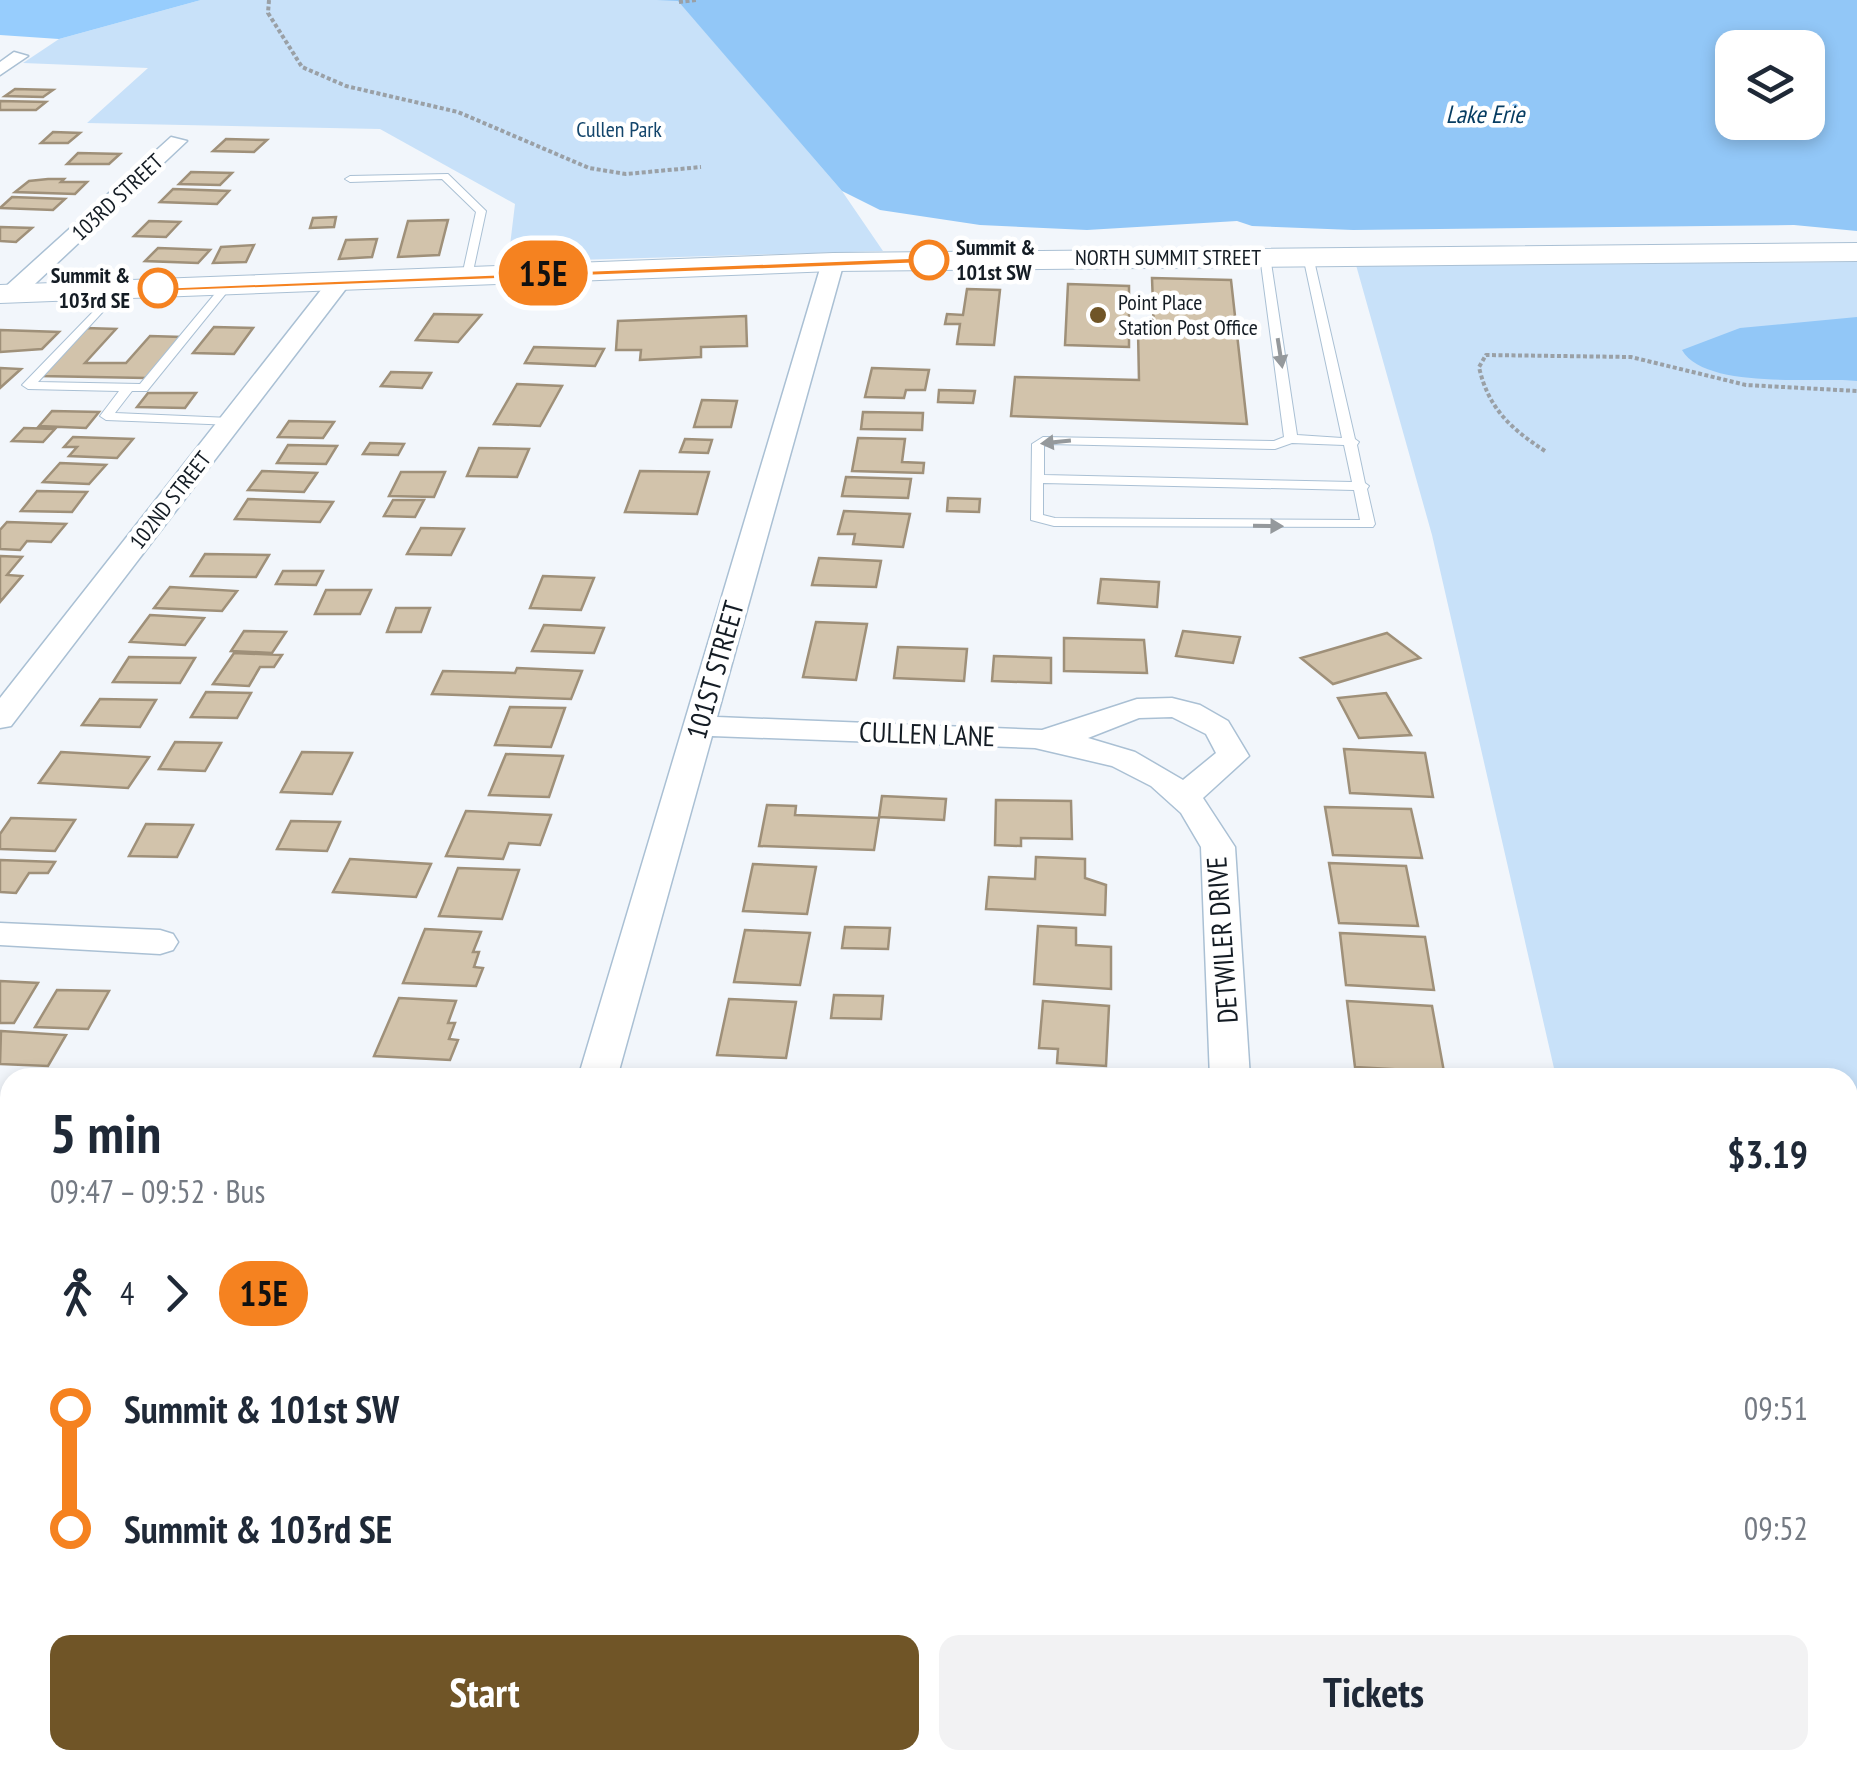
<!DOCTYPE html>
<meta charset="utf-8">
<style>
:root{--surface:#fff;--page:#f2f2f3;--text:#1f2937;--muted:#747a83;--accent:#705527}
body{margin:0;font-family:"PT Sans Narrow",sans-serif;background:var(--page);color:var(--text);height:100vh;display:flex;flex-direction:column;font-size:38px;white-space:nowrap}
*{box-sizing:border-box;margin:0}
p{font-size:32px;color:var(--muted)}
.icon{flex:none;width:55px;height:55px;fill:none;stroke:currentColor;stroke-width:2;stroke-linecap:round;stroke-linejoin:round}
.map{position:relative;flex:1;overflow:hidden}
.panel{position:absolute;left:0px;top:1068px;width:1858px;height:702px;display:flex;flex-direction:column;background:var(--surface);border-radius:30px 30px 0 0;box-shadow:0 5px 15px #0003}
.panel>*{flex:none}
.badge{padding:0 20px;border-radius:32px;font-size:35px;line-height:65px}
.fabs{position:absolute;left:1715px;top:30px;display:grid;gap:20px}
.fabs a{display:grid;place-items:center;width:110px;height:110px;border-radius:20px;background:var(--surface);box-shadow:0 5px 15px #0003;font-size:50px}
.map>.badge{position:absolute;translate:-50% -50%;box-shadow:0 0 0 5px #fff}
.legs{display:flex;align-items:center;gap:15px;height:110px;padding:0 50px;font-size:32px}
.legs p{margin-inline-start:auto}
.overview{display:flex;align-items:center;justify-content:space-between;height:170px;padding:0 50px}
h1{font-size:55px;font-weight:800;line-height:75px}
.primary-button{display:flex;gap:20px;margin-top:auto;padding:20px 50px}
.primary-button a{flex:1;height:115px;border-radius:20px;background:var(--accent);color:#fff;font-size:40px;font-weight:800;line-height:115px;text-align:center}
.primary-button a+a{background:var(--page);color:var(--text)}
ul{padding:0 50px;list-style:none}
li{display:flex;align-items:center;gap:35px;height:120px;font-size:38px}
li i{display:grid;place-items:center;width:15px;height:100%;margin:0 12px;background:currentColor}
li i::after{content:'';width:25px;height:25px;margin:-12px;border:8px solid;border-radius:50%;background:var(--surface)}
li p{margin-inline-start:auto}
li:first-child i{background:linear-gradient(#0000 50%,currentColor 0)}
li:last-child i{background:linear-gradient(currentColor 50%,#0000 0)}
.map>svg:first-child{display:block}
.green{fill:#c8e1f9}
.forest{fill:#97cdfd}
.water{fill:#92c7f7;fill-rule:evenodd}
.building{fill:#d2c3ab;stroke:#9f9079;stroke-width:2.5}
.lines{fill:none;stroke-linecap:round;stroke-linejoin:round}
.service-casing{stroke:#aac0d4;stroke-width:2}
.minor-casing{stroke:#aac0d4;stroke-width:3}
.secondary-casing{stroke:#aac0d4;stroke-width:2}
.path{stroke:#9aa0a6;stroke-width:4;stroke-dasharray:4 2.5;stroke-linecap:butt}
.service{fill:#fff;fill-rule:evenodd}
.minor{fill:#fff;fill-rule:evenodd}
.secondary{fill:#fff;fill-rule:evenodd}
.oneway{fill:#95999c}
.line-1{fill:#f58220;stroke:#fff;stroke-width:2.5}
.stop-1-dot{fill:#fff;stroke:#f58220;stroke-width:5}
.poi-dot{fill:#705527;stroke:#fff;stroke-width:4}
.labels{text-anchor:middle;stroke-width:9;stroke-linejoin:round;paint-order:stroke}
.far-park-label{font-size:22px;fill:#13456b;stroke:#fff}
.far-street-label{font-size:22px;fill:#141c24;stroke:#fff}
.far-stop-label{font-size:22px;font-weight:bold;fill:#141c24;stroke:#fff;text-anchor:start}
.far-poi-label{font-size:22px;fill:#141c24;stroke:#fff;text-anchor:start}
.far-water-label{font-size:25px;font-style:italic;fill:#073d62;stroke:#fff}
.street-label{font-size:28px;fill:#141c24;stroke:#fff}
</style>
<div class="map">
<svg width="1857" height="1769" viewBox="0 0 1857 1769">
<rect width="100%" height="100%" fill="#f2f6fb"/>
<path class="green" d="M201,0H678L842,191L883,251L508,262L515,204L380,129L87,123L148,68L23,63L59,39Z
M1857,262V1769H1716L1713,1760H1848V1078L1556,1077L1432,535L1356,265Z"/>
<path class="forest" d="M0,0H201L59,39L0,35Z"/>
<path class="water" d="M657,0H1857V231L1794,225L1353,230L1252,226L1237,221L1087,230L980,225L880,210L842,191L678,1ZM1732,48H1808V122H1732Z
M1857,317V381C1816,377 1705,390 1682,350L1740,328Z"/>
<path class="building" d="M15,89L53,90L43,97L5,96Z
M0,101L46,102L36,110H0Z
M53,132L80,133L68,143H41Z
M226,139L267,140L254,152L213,151Z
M78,153L120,154L109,164H67Z
M191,172L232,173L220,185L179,184Z
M48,179H64L61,182H87L75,194L15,192L29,181Z
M173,189L229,191L217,204L160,202Z
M12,197L65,199L53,210L0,208Z
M336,217L334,227L310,228L313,218Z
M448,220L439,255L398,257L408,221Z
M149,221L180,222L166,237L134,236Z
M0,227L32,228L16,242L0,241Z
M377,239L372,257L339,259L346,240Z
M254,245L246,262L213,263L221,247Z
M158,248L210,250L198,263L145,261Z
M1152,278L1231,280L1247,424L1011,416L1015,377L1139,380L1138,331H1154Z
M1068,284L1129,286V347L1065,345Z
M967,289L1000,290L994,345L957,344L960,324H945L947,314L963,315Z
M434,314L481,315L458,342L416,340Z
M746,316L747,346L701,347V357L640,360L641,350H616L618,321Z
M214,327L253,328L234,354L193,353Z
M85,328L116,329L85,363H126L150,336L181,337L146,378L41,376Z
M0,330L59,332L42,349L0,352Z
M534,347L604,349L595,366L525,363Z
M0,368L21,369L0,388Z
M872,368L929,370L925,390H906L904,398L865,397Z
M391,372L431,373L422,388L381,386Z
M517,384L562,386L540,426L494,424Z
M939,390L975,391L973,403L938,402Z
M148,393H196L185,408L137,407Z
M702,400L737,401L731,427H694Z
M52,411L99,412L86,428L39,426Z
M863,412L923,413L922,430L861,429Z
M289,421L334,422L323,438L278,437Z
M24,428L55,429L43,442L12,441Z
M73,437L133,439L117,458L69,456L77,447H64Z
M858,438L905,439L902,462L924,463L923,473L852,471Z
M685,439L712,440L708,453L680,452Z
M370,443L404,444L398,455L363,454Z
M288,445L337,446L326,464L277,463Z
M479,448L529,449L517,477L467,476Z
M60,463L106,465L89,484L43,482Z
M262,471L317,473L304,492L248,490Z
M640,471L709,472L697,514L625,512Z
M401,472H445L434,497L389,496Z
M846,477L911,479L908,498L842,496Z
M37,491L87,492L72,512L21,511Z
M948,498L980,499L979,512L947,511Z
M248,499L333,502L320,522L235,519Z
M393,500H424L415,517L384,516Z
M844,511L910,514L903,547L853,544L855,534H838Z
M7,522L66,524L51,542L27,541L20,550L0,549V530Z
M421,528L464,529L451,555L407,554Z
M205,554L269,555L256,577L191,576Z
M0,556L22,557L7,575L22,576L0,602Z
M819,558L881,561L876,587L812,585Z
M283,571H323L316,585L276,584Z
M543,576L594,578L581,610L530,608Z
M1101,579L1159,582L1157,607L1098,603Z
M170,587L237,591L222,611L154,608Z
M326,590H371L360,614H315Z
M396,608H430L421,632H387Z
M150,615L204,618L185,645L130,642Z
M816,622L867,624L856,680L803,677Z
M544,625L604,628L594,653L532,651Z
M244,631L286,632L272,653L231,651Z
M1183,631L1240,637L1233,663L1176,656Z
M1387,633L1420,658L1333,684L1301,658Z
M1064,638L1144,640L1147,673L1064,671Z
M898,647L967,649L964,681L894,678Z
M234,653L282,655L274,667H260L249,686L213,684Z
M994,656L1051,658V683L992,681Z
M129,657L195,658L180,683L113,682Z
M517,668L582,671L571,699L432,694L443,671L515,673Z
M206,692L251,693L237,718L191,717Z
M1386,693L1411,735L1359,738L1338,698Z
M100,699L156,700L140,727L82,725Z
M510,707L565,708L551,747L495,745Z
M175,742L221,743L205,771L159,769Z
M1344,749L1425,753L1433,797L1350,793Z
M61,752L149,757L128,788L39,783Z
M302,752L352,753L332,794L281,792Z
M506,754L563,756L549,797L489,795Z
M882,796L946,799L944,820L879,817Z
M996,800L1071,801L1072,839L1021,838V846L995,845Z
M767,805L796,806L795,815L879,818L874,850L759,846Z
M1325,807L1411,809L1422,858L1333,855Z
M466,811L551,815L540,845L509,843L503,859L446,856Z
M11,818L75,820L55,851L0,849V834Z
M291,821L340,822L327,851L277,849Z
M146,824L193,825L177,857L129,856Z
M1036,857L1085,859V878L1106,885L1105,915L986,909L989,877L1035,879Z
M350,859L431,864L416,897L333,892Z
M0,860L55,862L48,873H29L16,893L0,892Z
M1329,863L1406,866L1418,926L1339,923Z
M753,864L816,867L807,914L743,911Z
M458,868L519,870L502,919L439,916Z
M1038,926L1076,928V945L1111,947V989L1034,984Z
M845,927L890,928L888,949L842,948Z
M425,929L481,932L473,952H479L474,967L483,968L476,986L403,983Z
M745,930L810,933L800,985L734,982Z
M1340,933L1425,937L1434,990L1346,985Z
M0,981L38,983L14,1023H0Z
M57,990L109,991L88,1029L35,1027Z
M834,995L883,996L881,1019L831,1018Z
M399,998L456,1001L448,1023H455L449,1039L458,1040L450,1060L374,1056Z
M729,999L796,1002L786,1058L717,1055Z
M1043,1001L1109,1006L1106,1066L1057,1063L1058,1049L1039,1048Z
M1347,1001L1432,1006L1444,1072L1355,1067Z
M1,1031L66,1035L48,1066L0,1064Z
M368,1070L428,1073L426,1078H365Z
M701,1072L771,1076L700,1078Z
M0,1574L10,1575V1640L0,1639Z
M91,1760H189L186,1769H88Z
M1512,1760H1629L1631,1769H1513Z"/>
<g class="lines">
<defs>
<path id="service" d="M448,174L486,211L472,276L467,279L462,276L476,212L442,179L350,182L345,179L350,176Z
M1265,253L1270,256L1297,435L1342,438L1303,256L1308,253L1313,256L1355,439L1359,442L1357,445L1365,483L1369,486L1367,489L1375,524L1373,527L1054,526L1031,520L1032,444L1043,437L1274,441L1284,437L1260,256ZM1292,443L1344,445L1352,482L1044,475V446L1049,444L1275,449ZM1043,483L1354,490L1360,520L1055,518L1043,515Z
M223,284L232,286L147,391H132L115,413L230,418L234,419V425L106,420L100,416L119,391L28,389L22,385L118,286L122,287V291L38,382L140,384Z"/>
<path id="minor" d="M14,52L28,56L0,75V62Z
M171,137L187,141L20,298H4V288Z
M833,256L844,262L717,717L1042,730L1137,699L1172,698L1200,705L1228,721L1249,756L1203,798L1235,847L1250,1078H1210L1201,847L1181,813L1151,786L1112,766L1035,748L712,736L617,1078H578L822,262ZM1172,717L1206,734L1216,753L1183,780L1135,752L1088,738L1139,718Z
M340,274L351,281L348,286L11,726L0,728V698L332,276Z
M0,923L160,930L173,934L178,942L173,950L160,954L0,945Z
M373,1760H427L425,1769H371Z
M1202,1760H1299L1303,1769H1198Z"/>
<path id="secondary" d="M1857,243V261L833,271L0,303V285L833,253Z"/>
</defs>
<use href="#service" class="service-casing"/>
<use href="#minor" class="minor-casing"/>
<use href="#secondary" class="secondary-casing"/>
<path class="path" d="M269,0L268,13L302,67L346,86L458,112L589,168L626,174L701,167
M679,2L697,0
M1545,451C1511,429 1488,408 1479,367L1486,355L1631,357L1746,385L1857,391"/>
<use href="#service" class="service"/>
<use href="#minor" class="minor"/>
<use href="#secondary" class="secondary"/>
</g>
<defs><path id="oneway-solid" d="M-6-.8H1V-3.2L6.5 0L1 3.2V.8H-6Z" transform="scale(2.5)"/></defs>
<g class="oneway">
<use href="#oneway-solid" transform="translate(1280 353) rotate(81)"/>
<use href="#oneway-solid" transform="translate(1056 442) rotate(174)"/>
<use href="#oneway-solid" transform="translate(1268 526) rotate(1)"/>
</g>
<path class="line-1" d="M929,257L933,263L158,292L152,288Z"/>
<g class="stop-1-dot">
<circle cx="929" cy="260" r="18"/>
<circle cx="158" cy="288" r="18"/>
</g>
<circle class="poi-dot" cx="1098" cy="315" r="10"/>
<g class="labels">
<g class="far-park-label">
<text x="619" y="137">Cullen Park</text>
</g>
<g class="far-street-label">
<text transform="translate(117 197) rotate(-43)" y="8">103RD STREET</text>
<text x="1168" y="265">NORTH SUMMIT STREET</text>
<text transform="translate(170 500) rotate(-52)" y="8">102ND STREET</text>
</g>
<g class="far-stop-label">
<text x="956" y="255">Summit &amp;<tspan x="956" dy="25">101st SW</tspan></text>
<text x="130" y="283" text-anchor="end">Summit &amp;<tspan x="130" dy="25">103rd SE</tspan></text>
</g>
<g class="far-poi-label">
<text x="1118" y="310">Point Place<tspan x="1118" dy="25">Station Post Office</tspan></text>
</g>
<g class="far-water-label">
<text x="1485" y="123">Lake Erie</text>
</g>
<g class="street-label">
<text transform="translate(715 670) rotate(-74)" y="10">101ST STREET</text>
<text transform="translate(927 734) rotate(2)" y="10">CULLEN LANE</text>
<text transform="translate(1222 940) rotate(-94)" y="10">DETWILER DRIVE</text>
</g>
</g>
</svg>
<div class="fabs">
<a><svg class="icon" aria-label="layers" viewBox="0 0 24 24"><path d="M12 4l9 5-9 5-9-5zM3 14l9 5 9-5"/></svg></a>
</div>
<b class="badge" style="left:543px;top:273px;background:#f58220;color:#111">15E</b>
<section class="panel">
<div class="overview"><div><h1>5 min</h1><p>09:47 – 09:52 · Bus</p></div><b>$3.19</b></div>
<div class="legs"><svg class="icon" aria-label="walk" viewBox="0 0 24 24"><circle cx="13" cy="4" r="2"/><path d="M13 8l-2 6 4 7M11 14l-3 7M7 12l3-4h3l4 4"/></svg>4<svg class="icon" aria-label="forward" viewBox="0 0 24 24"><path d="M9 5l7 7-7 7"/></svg><b class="badge" style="background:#f58220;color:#111">15E</b></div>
<ul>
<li><i style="color:#f58220"></i><b>Summit &amp; 101st SW</b><p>09:51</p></li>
<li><i style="color:#f58220"></i><b>Summit &amp; 103rd SE</b><p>09:52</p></li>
</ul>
<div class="primary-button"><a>Start</a><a>Tickets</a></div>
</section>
</div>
